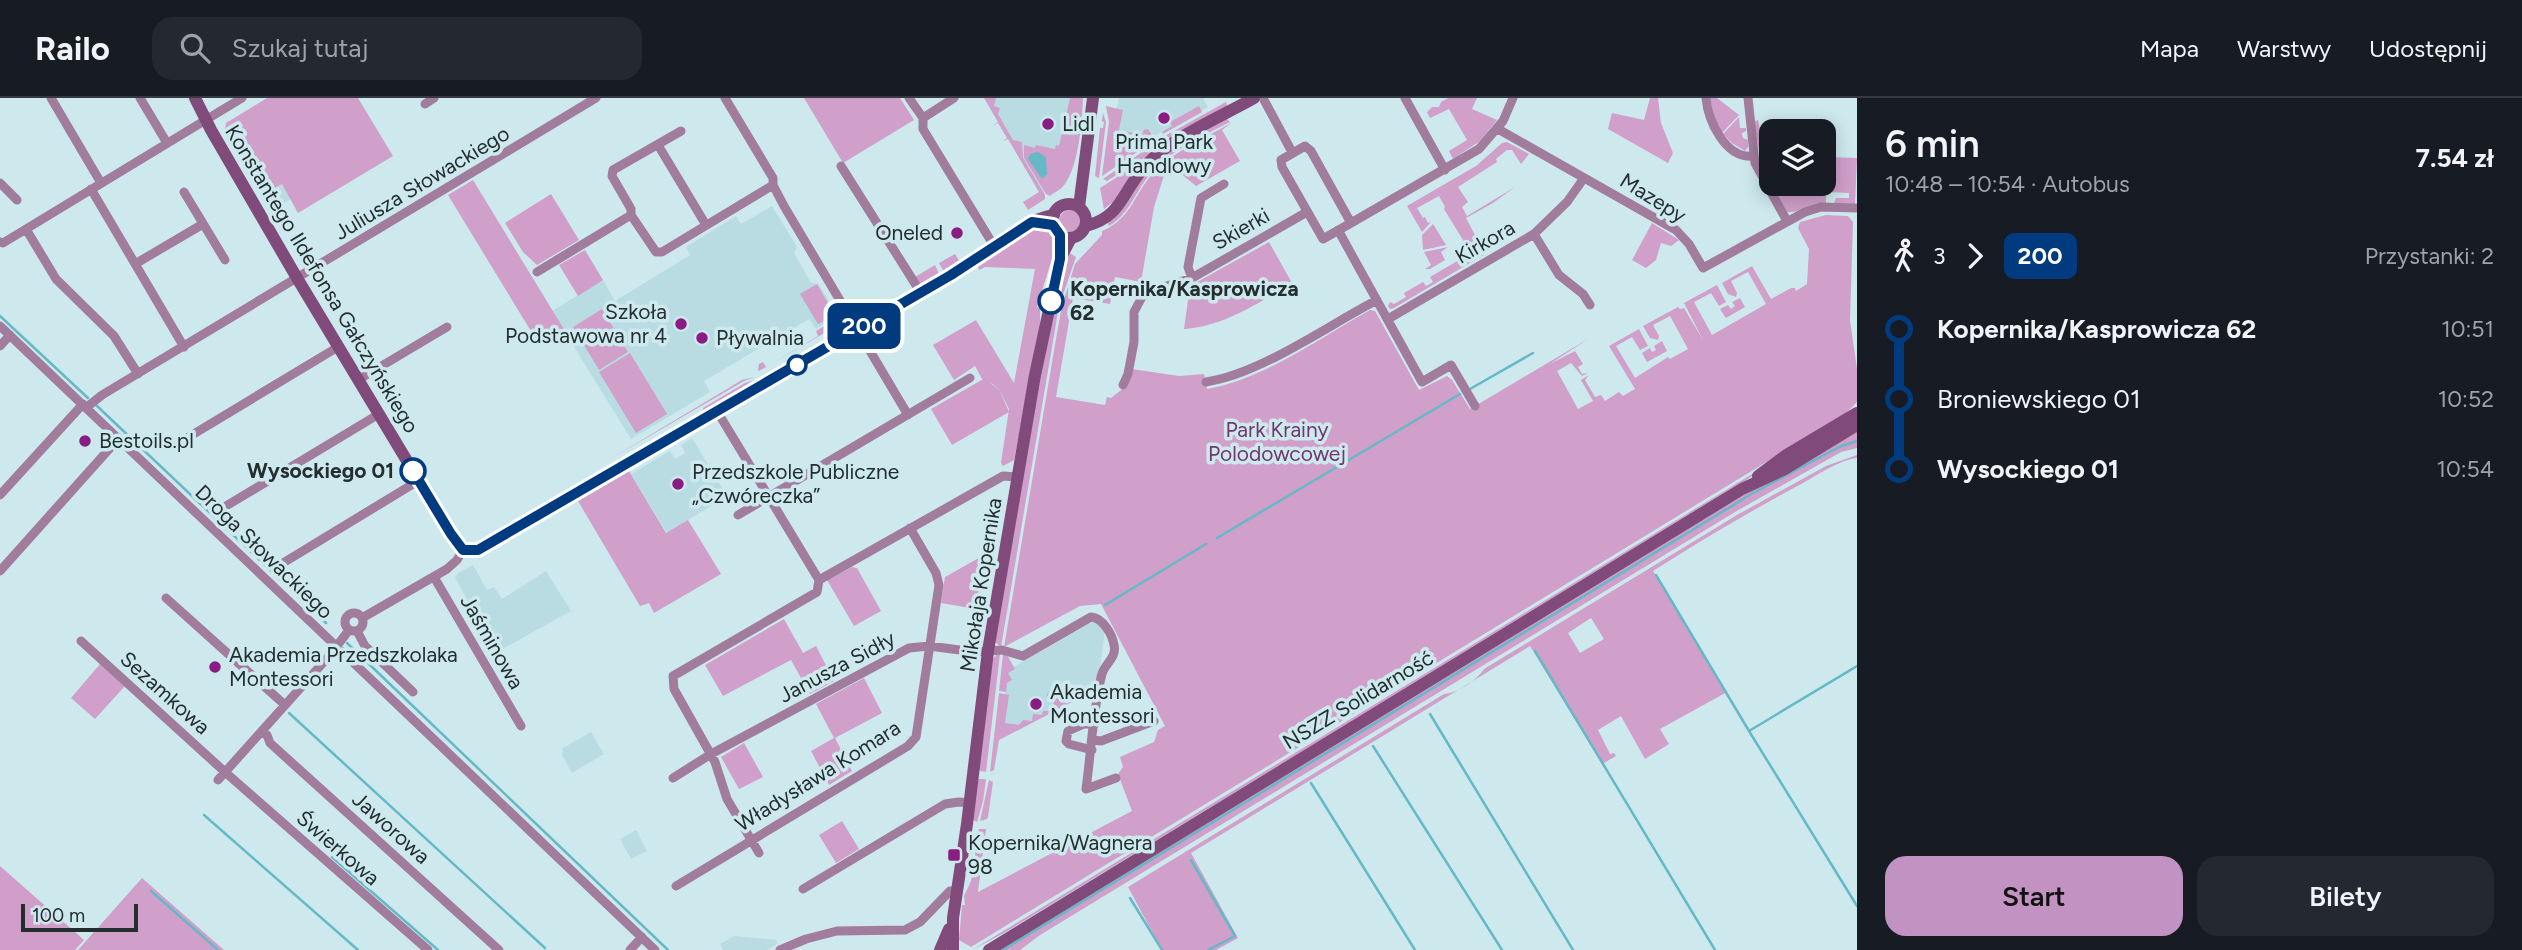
<!DOCTYPE html>
<html lang="pl">
<meta charset="utf-8">
<style>
:root{--surface:#171b24;--page:#242831;--text:#f1f3f6;--muted:#9ea1a6;--line:#363941;--accent:#c293c2}
body{margin:0;font-family:Figtree,sans-serif;background:var(--page);color:var(--text);height:100vh;display:flex;flex-direction:column;font-size:26px;white-space:nowrap}
*{box-sizing:border-box;margin:0}
p{font-size:23px;color:var(--muted)}
.icon{flex:none;width:38px;height:38px;fill:none;stroke:currentColor;stroke-width:2;stroke-linecap:round;stroke-linejoin:round}
.map{position:relative;flex:1;overflow:hidden}
.drawer{display:flex;flex-direction:column;background:var(--surface);width:665px}
.drawer>*{flex:none}
.badge{padding:0 14px;border-radius:10px;font-size:24px;line-height:46px}
.controls{position:absolute;left:1759px;top:21px;display:grid;gap:14px}
.controls a{display:grid;place-items:center;width:77px;height:77px;border-radius:14px;background:var(--surface);box-shadow:0 4px 18px #0003;font-size:35px}
.scale{position:absolute;left:21px;bottom:18px;width:117px;box-sizing:border-box;padding-left:7px;border:4px solid #242e30;border-top:0;font-size:19px;line-height:24px;white-space:nowrap;color:#242e30;-webkit-text-stroke:5px #cde9ee;paint-order:stroke}
.map>.badge{position:absolute;translate:-50% -50%;box-shadow:0 0 0 4px #fff}
.legs{display:flex;align-items:center;gap:10px;height:77px;padding:0 28px;font-size:23px}
.legs p{margin-inline-start:auto}
.head{display:flex;align-items:center;justify-content:space-between;height:119px;padding:0 28px}
h1{font-size:38px;font-weight:600;line-height:52px}
.button{display:flex;gap:14px;margin-top:auto;padding:14px 28px}
.button a{flex:1;height:80px;border-radius:21px;background:var(--accent);color:#111;font-size:28px;font-weight:600;line-height:80px;text-align:center}
.button a+a{background:var(--page);color:var(--text)}
ul{padding:0 28px;list-style:none}
li{display:flex;align-items:center;gap:24px;height:70px;font-size:26px}
li i{display:grid;place-items:center;width:10px;height:100%;margin:0 9px;background:currentColor}
li i::after{content:'';width:18px;height:18px;margin:-9px;border:5px solid;border-radius:50%;background:var(--surface)}
li p{margin-inline-start:auto}
li:first-child i{background:linear-gradient(#0000 50%,currentColor 0)}
li:last-child i{background:linear-gradient(currentColor 50%,#0000 0)}
header{display:flex;align-items:center;gap:42px;box-sizing:border-box;height:98px;padding:0 35px;background:var(--surface);border-bottom:2px solid var(--line)}
header strong{font-size:33px}
nav{display:flex;gap:38px;margin-inline-start:auto;font-size:24px}
.search{width:490px;height:63px;background:var(--page);display:flex;align-items:center;gap:18px;box-sizing:border-box;padding:0 24px;border-radius:21px;color:var(--muted);font-size:26px}
main{display:flex;flex:1;min-height:0}
.map>svg:first-child{display:block}
.built{fill:#b8dce2}
.green{fill:#d09fca;fill-rule:evenodd}
.forest{fill:#d19eca}
.water{fill:#65b9c6}
.lines{fill:none;stroke-linecap:round;stroke-linejoin:round}
.stream{stroke:#65b9c6;stroke-width:2.5}
.street{stroke:#a27c9d;stroke-width:9}
.secondary{stroke:#804b7a;stroke-width:12}
.line-1-casing{stroke:#fff;stroke-width:16}
.line-1{stroke:#003b80;stroke-width:10}
.poi-dot{fill:#891d82;stroke:#cde9ee;stroke-width:2.5}
.stop-1-dot{fill:#fff;stroke:#003b80;stroke-width:3.5}
.labels{text-anchor:middle;stroke-width:7;stroke-linejoin:round;paint-order:stroke}
.poi-label{font-size:21px;fill:#242e30;stroke:#cde9ee;text-anchor:start}
.street-label{font-size:21px;fill:#242e30;stroke:#cde9ee}
.stop-label{font-size:21px;font-weight:bold;fill:#242e30;stroke:#cde9ee;text-anchor:start}
.park-label{font-size:21px;fill:#72356c;stroke:#cde9ee}
</style>
<header>
<strong>Railo</strong>
<div class="search"><svg class="icon" aria-label="search" viewBox="0 0 24 24"><circle cx="10" cy="10" r="6"/><path d="M15 15l6 6"/></svg>Szukaj tutaj</div>
<nav><a>Mapa</a><a>Warstwy</a><a>Udostępnij</a></nav>
</header>
<main>
<div class="map">
<svg width="1857" height="852" viewBox="0 0 1857 852">
<rect width="100%" height="100%" fill="#cde9ee"/>
<path class="built" d="M988,0H1076L1058,85L1043,95Z
M1119,0H1203L1208,9L1116,59L1107,53Z
M282,86L291,101L276,110L267,95Z
M772,108L797,149L794,155L811,185L818,186L838,217L816,231L809,221L704,283L710,294L631,341L552,213L603,182L615,203L690,157L686,149L736,118L741,126Z
M692,340L725,395L724,400L667,435L631,376L670,353L675,361L685,355L681,347Z
M473,467L487,492L494,489L502,501L546,473L571,513L497,554L455,480L458,475Z
M1093,524L1100,526L1105,533L1097,591L999,642L1008,572Z
M591,634L604,656L572,675L562,657L563,650Z
M636,732L647,753L631,761L620,741Z
M734,838L777,842V846L767,852H723L720,846Z"/>
<path class="green" d="M267,0H358L393,58L298,115L282,86L263,97L225,31L226,25Z
M804,0H900L914,22L843,65Z
M984,0H996L994,8L1000,10L998,16L1013,42L1022,44L1023,60L1045,97V101L1028,112L1023,104L1039,94L1008,41L1003,43L1007,40L998,25L993,27L998,24Z
M1070,0H1083C1082,24 1079,66 1065,86C1060,93 1054,94 1050,98L1046,96L1024,60V47L1035,50L1036,47L1055,51L1056,47L1059,48Z
M1448,0H1477L1472,11L1497,22L1480,43L1453,61L1449,53L1467,42L1449,11L1430,20L1427,14L1432,9H1439L1441,4Z
M1650,0H1658L1661,25L1673,55L1668,65L1608,31L1612,15L1644,22Z
M1710,0H1717L1739,17L1722,35L1714,19Z
M1226,4L1227,8L1171,40L1165,38Z
M1106,8L1123,12L1119,32L1133,35V39H1136L1138,35L1142,36L1144,32L1148,31L1155,42L1102,78L1109,24Z
M1199,8L1202,14L1163,36L1162,34L1172,28L1170,24Z
M1103,15L1106,24L1099,80L1095,78L1100,30H1103L1104,24L1102,23Z
M1739,19L1740,30H1746V33L1742,35L1743,40L1748,42V49L1745,53L1732,45L1723,36Z
M1226,20L1230,24C1203,38 1173,51 1152,74C1136,91 1131,115 1109,128L1107,124C1129,113 1134,86 1152,69C1173,48 1201,34 1226,20Z
M1758,22L1760,32L1800,28L1801,33H1771V58L1762,61L1771,80V86H1824V59L1857,60L1855,106L1834,105L1836,100H1849V95L1826,94V105C1814,106 1799,115 1787,114L1762,69L1754,24Z
M1231,25L1222,32L1240,63L1196,88L1168,65L1154,109L1141,184L1115,179L1110,206L1073,200L1056,299L1105,307L1107,299L1111,300L1125,289L1132,271L1179,278L1204,276L1207,291C1266,280 1318,241 1370,212L1375,213L1419,292L1447,278L1452,282L1470,311L1588,241L1550,266L1575,253L1583,266L1578,269L1582,276L1588,275L1582,278L1571,265L1557,273L1578,311L1593,303L1581,282L1589,277L1585,282L1595,299L1601,297L1605,303L1619,294L1623,298L1635,291L1609,248L1639,231L1648,248L1640,252L1632,239L1616,248L1635,280L1668,259L1670,261L1688,251L1670,218L1653,227L1659,238L1658,242L1650,240L1643,228L1678,209L1680,211L1684,210L1703,242L1684,205L1717,187L1726,204L1719,208L1711,195L1694,204L1712,237L1766,206L1748,174L1731,183L1737,195L1736,199L1728,196L1722,185L1752,168L1771,201L1791,190H1795L1796,193L1807,186L1809,151L1798,130L1800,124L1826,117L1848,118L1853,124L1850,222L1857,271V304L1845,316L971,849L959,842L962,807H965L964,798L971,783L979,731H986L978,794L1132,713L1118,676L1123,669L1120,659L1154,644L1158,632L1165,628L1101,506L1080,508L1004,549L1057,235L1062,208L1075,166L1102,137V133C1133,120 1134,94 1156,72C1177,52 1205,40 1231,25Z
M1158,43L1156,50L1150,56L1107,83L1103,81Z
M1507,44L1529,56L1521,66L1512,52H1507L1496,61L1497,64L1458,89L1468,104L1462,109L1467,118L1515,89L1493,105L1466,120L1485,156L1394,210L1390,211L1388,208L1390,204L1394,206L1406,199L1404,195L1423,184L1426,188L1433,184L1430,179L1471,155L1444,111L1445,109L1439,98L1417,110L1423,120L1425,119L1428,125L1431,124L1422,134L1407,108L1476,68L1502,45Z
M1136,67H1140L1119,99L1104,111L1100,90Z
M473,82L565,233L540,248L448,97Z
M1059 123a11 11 0 1 1 22 0a11 11 0 1 1-22 0Z
M1652,125L1679,142L1671,148L1661,145L1656,162L1646,170L1632,162Z
M1433,126L1446,147L1423,152L1422,137Z
M1036,130L1045,131L1053,138L1056,148L1037,209L1040,210V228L1014,362L1003,368L1001,365L1009,311L1000,293L993,286L982,281L975,268L954,282L933,247L976,222L1014,285L1035,171L985,169L979,172L977,166L1027,132Z
M1269,144L1292,185C1258,205 1225,228 1184,231L1190,188Z
M1448,149L1441,154L1445,162L1430,171H1425L1431,167L1424,154Z
M1068,154L1076,159L1059,208L1001,549L995,544L1047,236Z
M955,156L960,164L947,174H944L939,165Z
M935,167L940,178L926,186L920,185L915,179Z
M817,186L835,217L818,226L800,196Z
M1740,200L1745,209L1726,220L1720,211L1728,207L1731,211L1735,208L1732,204Z
M602,211L628,254L599,272L573,229Z
M842,217L833,230L759,273L758,272L759,266L763,264L766,269L818,238L816,233Z
M1662,243L1667,253L1647,264L1642,255L1650,250L1652,254L1656,252L1654,248Z
M630,255L667,316L636,335L599,274Z
M754,279L744,283L605,364L742,282Z
M756,282L754,286L704,315L703,310L745,285Z
M1857,331V350L1841,354L1735,414L1040,837L1020,852H997L1739,398Z
M1857,357V360C1839,362 1819,376 1803,385C1752,412 1702,442 1653,473L1727,594L1660,631L1669,646L1645,661L1621,618L1598,632L1610,656L1614,655L1616,658L1602,666L1530,548L1191,755L1238,840L1216,852H1162L1128,789L1444,596C1458,595 1477,582 1484,571L1737,417L1826,368ZM1591,520L1604,541L1580,555L1568,535Z
M1780,359L1730,393L1004,835L972,852Z
M629,373L666,435L688,422L721,476L654,515L649,505L640,508L578,403Z
M984,457L976,511L941,505L945,479Z
M852,469L857,470L881,513L854,528L827,482Z
M784,521L803,555L816,548L834,583L810,596L791,562L723,598L705,567Z
M997,556H1000L986,674L980,673L978,670L991,563Z
M1003,556L1007,557L1015,571L1008,575L1012,582L1007,585L1006,594L999,593Z
M100,566L125,588L95,621L71,600Z
M1097,575L1100,576L1097,591L999,642L994,672L990,674L999,595L1009,597L1005,625L1019,627L1023,622L1032,623L1033,616L1042,617L1043,613H1053L1054,602L1047,601V596L1057,591L1067,606L1095,589Z
M864,580L882,615L835,640L852,673L829,687L811,653L834,640L816,606Z
M744,645L763,679L739,691L721,659Z
M979,681H986L983,703L977,724L971,721L977,682Z
M989,682L993,684L988,719L987,721L980,723Z
M842,723L859,751L836,765L819,737Z
M142,780L224,852H78Z"/>
<path class="forest" d="M551,96L579,142L537,167L523,154L505,125Z
M585,152L603,182L578,198L559,167Z
M985,280L1000,293L1009,314L952,347L931,311Z
M0,768L84,842L75,852H0Z"/>
<path class="water" d="M1038,54L1046,59L1047,76L1042,81L1028,61L1030,56Z"/>
<g class="lines">
<path class="stream" d="M0,218L88,300
M1470,291L1533,255
M96,307L326,525
M1217,440L1460,296
M1656,477L1749,633L1857,808
M1105,507L1206,446
M347,545L668,852
M1535,553L1715,852
M289,615L545,850
M1430,616L1573,852
M1749,633L1857,568
M1373,648L1502,852
M1311,685L1415,852
M204,717L358,852
M332,759L438,852
M1191,762L1235,838L1208,852
M151,793L218,852
M1130,800L1162,852
M1003,852L1753,395L1839,349L1857,343"/>
<path class="street" d="M51,0L101,85
M140,0L167,45
M725,0L773,80V87L784,108L908,317
M909,0L923,20V31L994,148
M1263,0L1292,54
M1405,0L1445,72
M1706,0C1708,22 1725,61 1753,58
M1748,0L1755,65L1787,123
M425,6L434,0
M923,20L954,0
M1498,31L1676,132L1689,146L1703,170L1805,114L1821,109L1857,110
M681,33L613,72L612,78L631,111V117L656,154H662L773,87
M658,47L706,127
M1305,48L1311,53L1351,125L1323,141L1282,69L1281,62Z
M841,68L921,195
M0,85L17,102
M91,91L184,249
M184,94L225,162
M1351,125L1479,51L1503,23L1513,0
M26,131L56,181L114,238L138,276
M1338,132L1422,284L1451,267L1475,308
M1534,136L1559,177L1583,196L1590,207
M0,144L3,145L242,0
M135,166L203,126
M537,174L631,117
M1192,180L1188,169L1201,100L1224,86
M1388,221L1534,136L1567,104L1584,80
M0,228L655,852
M0,248L10,237
M358,282L447,229
M1206,284C1260,276 1327,228 1377,202
M1123,287L1128,276L1134,244V214L1142,199L1151,193L1192,180L1307,114
M87,309L102,297L596,0
M717,313L819,482L817,494L673,578L674,591L715,664L727,701L759,755
M177,346L338,249
M0,397L83,306
M226,408L379,316
M738,417L970,280
M283,465L418,383
M0,473L119,340
M434,479L521,628
M819,482L1003,378L1017,379
M166,500L285,607
M345 524a9 9 0 1 1 18 0a9 9 0 1 1-18 0Z
M362,520L447,471L457,462L463,452
M357,533L365,548L413,594
M81,543L225,674L428,852
M262,633L267,637L270,645L499,852
M1093,642L1101,643L1154,623
M1092,652L1069,646L1066,643L1068,633L1084,626H1095
M673,680L711,656L909,550L929,548L975,554L1002,552L1023,558L1091,519C1103,520 1112,536 1114,547C1117,560 1105,565 1102,576C1093,609 1091,656 1086,691L1116,680
M218,682L330,557L349,532
M676,788L908,648L916,639L939,487L936,475L910,430
M803,791L945,706L959,704L969,705
M630,852L642,839
M780,852L806,841L837,833L905,832L920,824L950,793H956"/>
<path class="secondary" d="M195,0L211,32L297,180L451,436L463,452H478L511,433C654,350 797,267 940,184C972,165 1020,122 1054,117
M1052 123a17 17 0 1 1 34 0a17 17 0 1 1-34 0Z
M1079,109L1093,0
M1086,128C1120,119 1121,98 1141,73C1166,41 1219,20 1254,0
M1758,378L1785,358L1857,315
M940,852L949,831
M953,852V820L967,726L988,553L1035,277L1060,161L1071,140
M989,852L1742,391L1785,371L1857,327"/>
</g>
<g class="lines">
<defs>
<path id="line-1" d="M413,373L451,436L463,452H478L951,177L1032,124L1053,127L1060,137V161L1051,203"/>
</defs>
<use href="#line-1" class="line-1-casing"/>
<use href="#line-1" class="line-1"/>
</g>
<g class="poi-dot">
<circle cx="1164" cy="20" r="7"/>
<circle cx="1048" cy="26" r="7"/>
<circle cx="957" cy="135" r="7"/>
<circle cx="681" cy="226" r="7"/>
<circle cx="702" cy="240" r="7"/>
<circle cx="85" cy="343" r="7"/>
<circle cx="678" cy="386" r="7"/>
<circle cx="215" cy="569" r="7"/>
<circle cx="1036" cy="606" r="7"/>
<rect x="947" y="750" width="14" height="14" rx="3.5"/>
</g>
<g class="stop-1-dot">
<circle cx="1051" cy="203" r="12"/>
<circle cx="797" cy="267" r="9"/>
<circle cx="413" cy="373" r="12"/>
</g>
<g class="labels">
<g class="poi-label">
<text x="1062" y="33">Lidl</text>
<text x="1164" y="51" text-anchor="middle">Prima Park<tspan x="1164" dy="24">Handlowy</tspan></text>
<text x="943" y="142" text-anchor="end">Oneled</text>
<text x="667" y="221" text-anchor="end">Szkoła<tspan x="667" dy="24">Podstawowa nr 4</tspan></text>
<text x="716" y="247">Pływalnia</text>
<text x="99" y="350">Bestoils.pl</text>
<text x="692" y="381">Przedszkole Publiczne<tspan x="692" dy="24">„Czwóreczka”</tspan></text>
<text x="229" y="564">Akademia Przedszkolaka<tspan x="229" dy="24">Montessori</tspan></text>
<text x="1050" y="601">Akademia<tspan x="1050" dy="24">Montessori</tspan></text>
<text x="968" y="752">Kopernika/Wagnera<tspan x="968" dy="24">98</tspan></text>
</g>
<g class="street-label">
<text transform="translate(422 85) rotate(-31)" y="7">Juliusza Słowackiego</text>
<text transform="translate(1653 100) rotate(32)" y="7">Mazepy</text>
<text transform="translate(1241 131) rotate(-30)" y="7">Skierki</text>
<text transform="translate(1485 144) rotate(-30)" y="7">Kirkora</text>
<text transform="translate(322 181) rotate(59)" y="7">Konstantego Ildefonsa Gałczyńskiego</text>
<text transform="translate(264 454) rotate(44)" y="7">Droga Słowackiego</text>
<text transform="translate(981 487) rotate(-81)" y="7">Mikołaja Kopernika</text>
<text transform="translate(492 544) rotate(60)" y="7">Jaśminowa</text>
<text transform="translate(837 569) rotate(-28)" y="7">Janusza Sidły</text>
<text transform="translate(165 595) rotate(42)" y="7">Sezamkowa</text>
<text transform="translate(1358 602) rotate(-31)" y="7">NSZZ Solidarność</text>
<text transform="translate(818 678) rotate(-32)" y="7">Władysława Komara</text>
<text transform="translate(391 730) rotate(42)" y="7">Jaworowa</text>
<text transform="translate(338 750) rotate(41)" y="7">Świerkowa</text>
</g>
<g class="stop-label">
<text x="1070" y="198">Kopernika/Kasprowicza<tspan x="1070" dy="24">62</tspan></text>
<text x="394" y="380" text-anchor="end">Wysockiego 01</text>
</g>
<g class="park-label">
<text x="1277" y="339">Park Krainy<tspan x="1277" dy="24">Polodowcowej</tspan></text>
</g>
</g>
</svg>
<div class="controls">
<a><svg class="icon" aria-label="layers" viewBox="0 0 24 24"><path d="M12 4l9 5-9 5-9-5zM3 14l9 5 9-5"/></svg></a>
</div>
<div class="scale">100 m</div>
<b class="badge" style="left:864px;top:228px;background:#003b80;color:#fff">200</b>
</div>
<section class="drawer">
<div class="head"><div><h1>6 min</h1><p>10:48 – 10:54 · Autobus</p></div><b>7.54 zł</b></div>
<div class="legs"><svg class="icon" aria-label="walk" viewBox="0 0 24 24"><circle cx="13" cy="4" r="2"/><path d="M13 8l-2 6 4 7M11 14l-3 7M7 12l3-4h3l4 4"/></svg>3<svg class="icon" aria-label="forward" viewBox="0 0 24 24"><path d="M9 5l7 7-7 7"/></svg><b class="badge" style="background:#003b80;color:#fff">200</b><p>Przystanki: 2</p></div>
<ul>
<li><i style="color:#003b80"></i><b>Kopernika/Kasprowicza 62</b><p>10:51</p></li>
<li><i style="color:#003b80"></i><span>Broniewskiego 01</span><p>10:52</p></li>
<li><i style="color:#003b80"></i><b>Wysockiego 01</b><p>10:54</p></li>
</ul>
<div class="button"><a>Start</a><a>Bilety</a></div>
</section>
</main>
